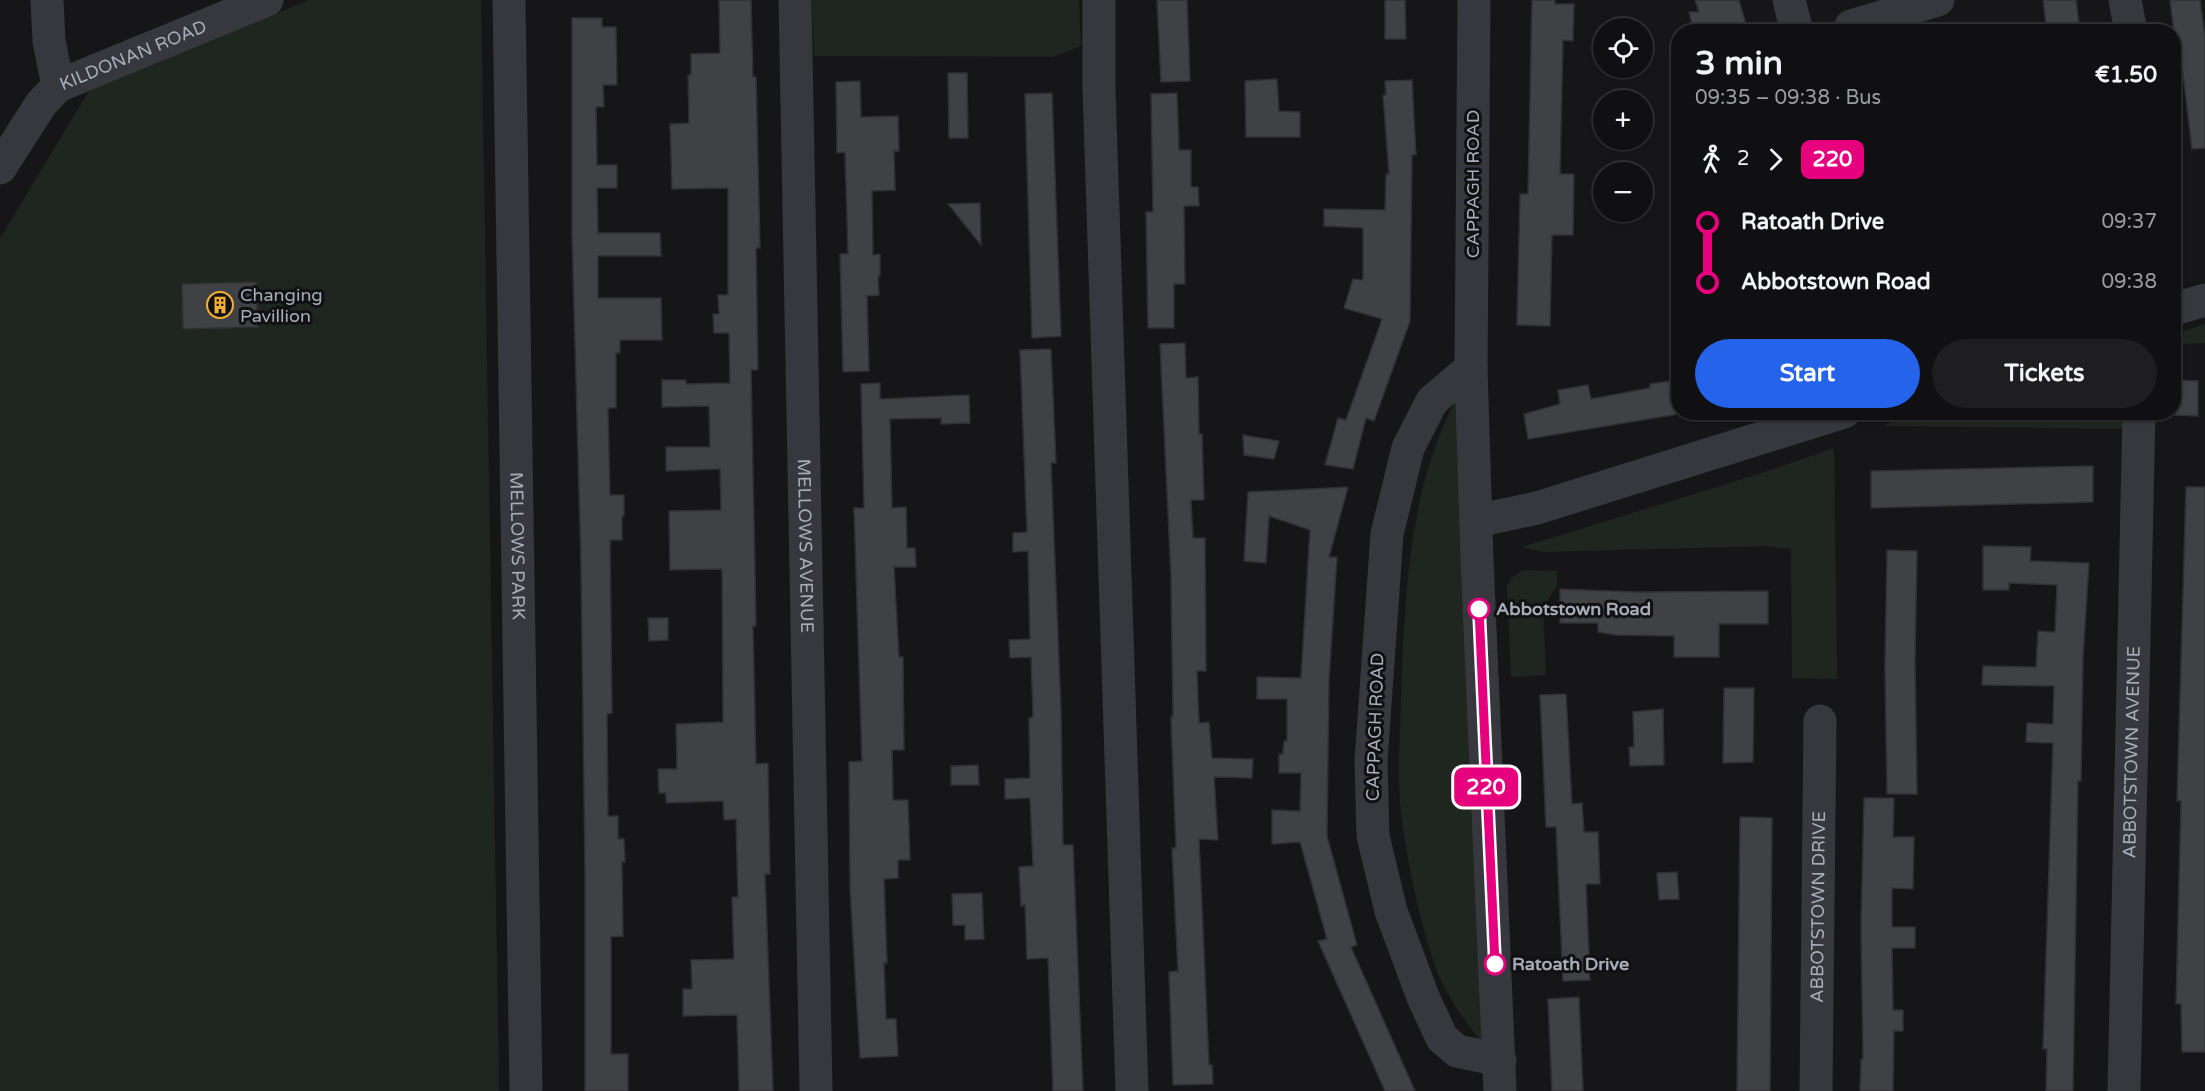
<!DOCTYPE html>
<meta charset="utf-8">
<style>
:root{--surface:#101012;--page:#1e1e20;--text:#f1f3f6;--muted:#9c9d9f;--line:#303032;--accent:#2563eb}
body{margin:0;font-family:"Varela Round",sans-serif;background:var(--page);color:var(--text);height:100vh;display:flex;flex-direction:column;font-size:22px;white-space:nowrap}
*{box-sizing:border-box;margin:0}
p{font-size:20px;color:var(--muted)}
.icon{flex:none;width:33px;height:33px;fill:none;stroke:currentColor;stroke-width:2;stroke-linecap:round;stroke-linejoin:round}
.map{position:relative;flex:1;overflow:hidden}
.panel{position:absolute;left:1671px;top:24px;width:510px;height:396px;display:flex;flex-direction:column;background:var(--surface);border-radius:24px;box-shadow:0 2px 4px #0004,0 0 0 2px var(--line)}
.panel>*{flex:none}
.badge{padding:0 12px;border-radius:9px;font-size:21px;line-height:39px}
.buttons{position:absolute;left:1593px;top:18px;display:grid;gap:12px}
.buttons a{display:grid;place-items:center;width:60px;height:60px;border-radius:50%;background:var(--surface);box-shadow:0 2px 4px #0004,0 0 0 2px var(--line);font-size:30px}
.map>.badge{position:absolute;translate:-50% -50%;box-shadow:0 0 0 3px #fff}
.legs{display:flex;align-items:center;gap:9px;height:66px;padding:0 24px;font-size:20px}
.legs p{margin-inline-start:auto}
.overview{display:flex;align-items:center;justify-content:space-between;height:102px;padding:0 24px}
h1{font-size:33px;font-weight:800;line-height:45px}
.primary-button{display:flex;gap:12px;margin-top:auto;padding:12px 24px}
.primary-button a{flex:1;height:69px;border-radius:36px;background:var(--accent);color:#fff;font-size:24px;font-weight:800;line-height:69px;text-align:center}
.primary-button a+a{background:var(--page);color:var(--text)}
ul{padding:0 24px;list-style:none}
li{display:flex;align-items:center;gap:21px;height:60px;font-size:22px}
li i{display:grid;place-items:center;width:9px;height:100%;margin:0 8px;background:currentColor}
li i::after{content:'';width:15px;height:15px;margin:-8px;border:4px solid;border-radius:50%;background:var(--surface)}
li p{margin-inline-start:auto}
li:first-child i{background:linear-gradient(#0000 50%,currentColor 0)}
li:last-child i{background:linear-gradient(currentColor 50%,#0000 0)}
.map>svg:first-child{display:block}
.green{fill:#1e261f}
.building{fill:#404145;stroke:#303034;stroke-width:1.5}
.lines{fill:none;stroke-linecap:round;stroke-linejoin:round}
.minor{stroke:#37383d;stroke-width:33}
.line-1-casing{stroke:#fff;stroke-width:14}
.line-1{stroke:#e6007e;stroke-width:9}
.stop-1-dot{fill:#fff;stroke:#e6007e;stroke-width:3}
.labels{text-anchor:middle;stroke-width:6;stroke-linejoin:round;paint-order:stroke}
.street-label{font-size:18px;fill:#a8adb8;stroke:#111113}
.poi-label{font-size:18px;fill:#a8adb8;stroke:#111113;text-anchor:start}
.stop-label{font-size:18px;font-weight:bold;fill:#a8adb8;stroke:#111113;text-anchor:start}
</style>
<div class="map">
<svg width="2205" height="1091" viewBox="0 0 2205 1091">
<rect width="100%" height="100%" fill="#161618"/>
<path class="green" d="M309,0H481L499,1091H0V238L89,91Z
M812,0H1079L1081,46L1052,57L814,56Z
M2205,324V343L2181,344L2184,331Z
M1462,389L1483,1044C1463,1019 1445,994 1434,963C1418,914 1407,863 1401,812C1397,775 1400,735 1401,698C1405,594 1408,481 1462,389Z
M2132,412L2134,429L1883,426L1912,413Z
M1834,448L1837,679L1792,678L1791,549L1764,546L1544,552L1522,547L1759,474Z
M1524,570L1557,571V585L1543,608L1546,675L1511,677L1507,586L1511,578Z"/>
<path class="building" d="M719,0H751L753,77H756L760,248H756L758,370H751L756,626H753L756,764L768,763L770,874H765L773,1091H739L737,1015L683,1016V989H692L691,960L734,959L732,897H738L736,819L724,820L723,801L666,803V793H659L658,769H677L676,724L723,722L722,569L670,570L669,511L721,510L720,469L666,471V447H710L709,406L662,407V380H686V384L730,383L729,333H714L713,314H719L718,295H728V188L672,189L670,124L689,123L688,75H691V54L720,53Z
M1157,0H1187L1190,81L1161,82Z
M1385,0H1405L1406,39H1385Z
M1532,0H1555V4H1574L1573,41L1563,40L1560,174H1574L1573,235H1552L1550,326L1517,325L1520,194H1528Z
M1695,0H1739L1748,32H1694L1689,12H1699Z
M2043,0H2076L2080,32H2047Z
M2170,0H2200L2205,36V148L2192,149L2179,40L2175,41Z
M572,18H602V27H616L617,85H603L604,107H596L597,165H617V188H597L598,233H660L661,256H598V298H661L662,340H620V353H616V408H608L610,495H624V516H622V540H610L612,713L607,714L608,816H618V839H624L625,862H622L623,936L611,937V1054H628V1091H585V874L581,563L572,234Z
M948,73H967L968,138H949Z
M1277,79L1279,111L1300,112V137H1246L1245,81Z
M1412,80L1416,155H1412L1410,321L1374,421L1366,418L1353,469L1325,465L1338,418L1346,420L1382,319L1344,308L1353,279L1363,280V228L1324,226V209L1385,210L1386,174H1389L1383,95H1386L1385,81Z
M860,81L861,117L898,116L899,151H894L895,190L872,191L873,255L880,254V276H878L879,295L867,296L869,371L843,372L840,254H848L845,152L837,153L836,82Z
M1052,93L1061,336L1032,338L1025,94Z
M1177,93L1179,150H1191V187H1198L1199,206H1184L1185,284H1174V328H1148L1146,212H1153L1151,94Z
M980,203L981,245L948,204Z
M256,282L258,327L183,329L182,284Z
M1185,343L1186,378L1198,377L1199,434H1202L1204,500H1191L1193,538H1205L1206,671H1197L1199,723L1209,722L1212,758L1253,759L1252,778L1214,777L1218,840L1199,839L1209,1065H1212L1213,1084L1173,1085L1169,972L1178,971L1172,848H1176L1171,717H1173L1171,577L1160,344Z
M1051,349L1056,463H1051L1061,711L1063,845H1073L1083,1091H1053L1048,958L1027,959L1025,905L1021,906L1019,867L1033,866L1030,798L1005,799V779L1030,778L1029,718L1033,717L1031,657L1010,658L1009,640L1030,639L1028,551L1013,552V533L1027,532L1020,350Z
M1678,380V414L1528,439L1524,414L1560,404L1558,390L1588,385L1591,399L1650,388V384Z
M2174,380L2198,381V416L2174,415Z
M880,383V399L969,395L970,423L941,424V418L890,419L892,508L906,507L907,548H915L916,567H894L899,657H903L904,750H892L893,800H908L910,860H898V878L884,879L887,963H884L886,1019H896L898,1056L860,1058L850,888L849,762L862,761L854,508H864L861,384Z
M1243,435L1279,441L1274,459L1244,455Z
M2093,466V502L1871,508V471Z
M1348,487L1329,557H1337L1329,680L1327,836L1357,945L1351,947L1415,1091H1385L1318,941L1327,939L1300,842L1272,844V810L1300,811L1301,773H1279V754H1283L1284,741H1287V699H1257V677L1301,678L1310,530L1269,516L1266,563L1244,561L1248,492Z
M2186,487H2205V1052H2182L2181,1004H2176L2181,801H2177Z
M1983,546L2031,547L2030,561L2089,563L2083,657L2081,781H2078L2073,1091H2046L2047,1049H2043L2053,743L2026,742L2027,723L2053,724L2054,686L1982,685L1983,666L2036,667L2038,631L2055,632L2057,585L2009,583V590H1983Z
M1887,550L1917,551L1915,658L1917,794H1887L1885,667Z
M1560,589L1636,592L1768,591V624H1719V657H1674V636L1616,635L1598,632V623H1560Z
M648,618H668V640L649,641Z
M1724,688H1754L1753,762L1723,763Z
M1566,694L1572,804L1582,803L1584,832H1598L1600,884H1586L1590,980L1563,981L1556,827H1546L1540,695Z
M1663,709L1664,765L1630,766L1629,747H1634L1633,712Z
M978,765L979,785H951V766Z
M1864,798H1894L1893,837H1914L1913,889L1892,888V927H1915V948H1892L1893,1010H1903V1031H1894L1893,1091H1860L1861,1059H1863L1861,927Z
M1740,817L1772,818L1770,1091H1737Z
M1677,872L1679,899L1659,900L1657,873Z
M982,893L984,939L965,940V925H953L952,894Z
M1579,997L1583,1091H1552L1548,999Z"/>
<g class="lines">
<g class="minor">
<path d="M47,0L49,41L58,86"/>
<path id="s1" d="M509,0L526,1091"/>
<path id="s2" d="M795,0L816,1091"/>
<path d="M1099,0V89L1132,1091"/>
<path d="M1474,0L1471,368L1477,559L1500,1091"/>
<path d="M1789,0L1797,32"/>
<path d="M2125,0L2131,32"/>
<path d="M1851,26L1938,0"/>
<path id="s3" d="M0,168L41,104L58,86L267,0"/>
<path d="M2174,309L2205,300"/>
<path d="M1471,368L1432,401L1408,448L1387,534L1371,761L1373,836L1391,911L1423,997L1442,1038L1457,1051L1500,1060"/>
<path d="M1476,521L1537,508L1844,412"/>
<path id="s4" d="M1816,1091L1820,721"/>
<path id="s5" d="M2124,1091L2139,412"/>
</g>
</g>
<g class="lines">
<defs>
<path id="line-1" d="M1479,609L1495,964"/>
</defs>
<use href="#line-1" class="line-1-casing"/>
<use href="#line-1" class="line-1"/>
</g>
<defs>
<symbol id="building-ring" viewBox="-11 -11 22 22"><circle r="9.5" fill="#111113" stroke="#f2b134" stroke-width="1.5"/><path d="M-4-6H4V6H1V3H-1V6H-4ZM-2.5-4.3h1.7v1.8h-1.7ZM.8-4.3h1.7v1.8H.8ZM-2.5-1h1.7V.8h-1.7ZM.8-1h1.7V.8H.8Z" fill="#f2b134"/></symbol>
</defs>
<g fill-rule="evenodd">
<use href="#building-ring" x="205" y="290" width="30" height="30"/>
</g>
<g class="stop-1-dot">
<circle cx="1479" cy="609" r="10"/>
<circle cx="1495" cy="964" r="10"/>
</g>
<g class="labels">
<g class="street-label">
<text dy="6" stroke="none"><textPath href="#s3" startOffset="182">KILDONAN ROAD</textPath></text>
<text transform="translate(1473 184) rotate(-90)" y="6">CAPPAGH ROAD</text>
<text dy="6" stroke="none"><textPath href="#s2" startOffset="546">MELLOWS AVENUE</textPath></text>
<text dy="6" stroke="none"><textPath href="#s1" startOffset="546">MELLOWS PARK</textPath></text>
<text transform="translate(1375 727) rotate(-88)" y="6">CAPPAGH ROAD</text>
<text dy="6" stroke="none"><textPath href="#s5" startOffset="339">ABBOTSTOWN AVENUE</textPath></text>
<text dy="6" stroke="none"><textPath href="#s4" startOffset="184">ABBOTSTOWN DRIVE</textPath></text>
</g>
<g class="poi-label">
<text x="240" y="301">Changing<tspan x="240" dy="21">Pavillion</tspan></text>
</g>
<g class="stop-label">
<text x="1496" y="615">Abbotstown Road</text>
<text x="1512" y="970">Ratoath Drive</text>
</g>
</g>
</svg>
<div class="buttons">
<a><svg class="icon" aria-label="locate" viewBox="0 0 24 24"><circle cx="12" cy="12" r="6"/><path d="M12 2v4M12 18v4M2 12h4M18 12h4"/></svg></a>
<a>+</a>
<a>−</a>
</div>
<b class="badge" style="left:1486px;top:787px;background:#e6007e;color:#fff">220</b>
<section class="panel">
<div class="overview"><div><h1>3 min</h1><p>09:35 – 09:38 · Bus</p></div><b>€1.50</b></div>
<div class="legs"><svg class="icon" aria-label="walk" viewBox="0 0 24 24"><circle cx="13" cy="4" r="2"/><path d="M13 8l-2 6 4 7M11 14l-3 7M7 12l3-4h3l4 4"/></svg>2<svg class="icon" aria-label="forward" viewBox="0 0 24 24"><path d="M9 5l7 7-7 7"/></svg><b class="badge" style="background:#e6007e;color:#fff">220</b></div>
<ul>
<li><i style="color:#e6007e"></i><b>Ratoath Drive</b><p>09:37</p></li>
<li><i style="color:#e6007e"></i><b>Abbotstown Road</b><p>09:38</p></li>
</ul>
<div class="primary-button"><a>Start</a><a>Tickets</a></div>
</section>
</div>
